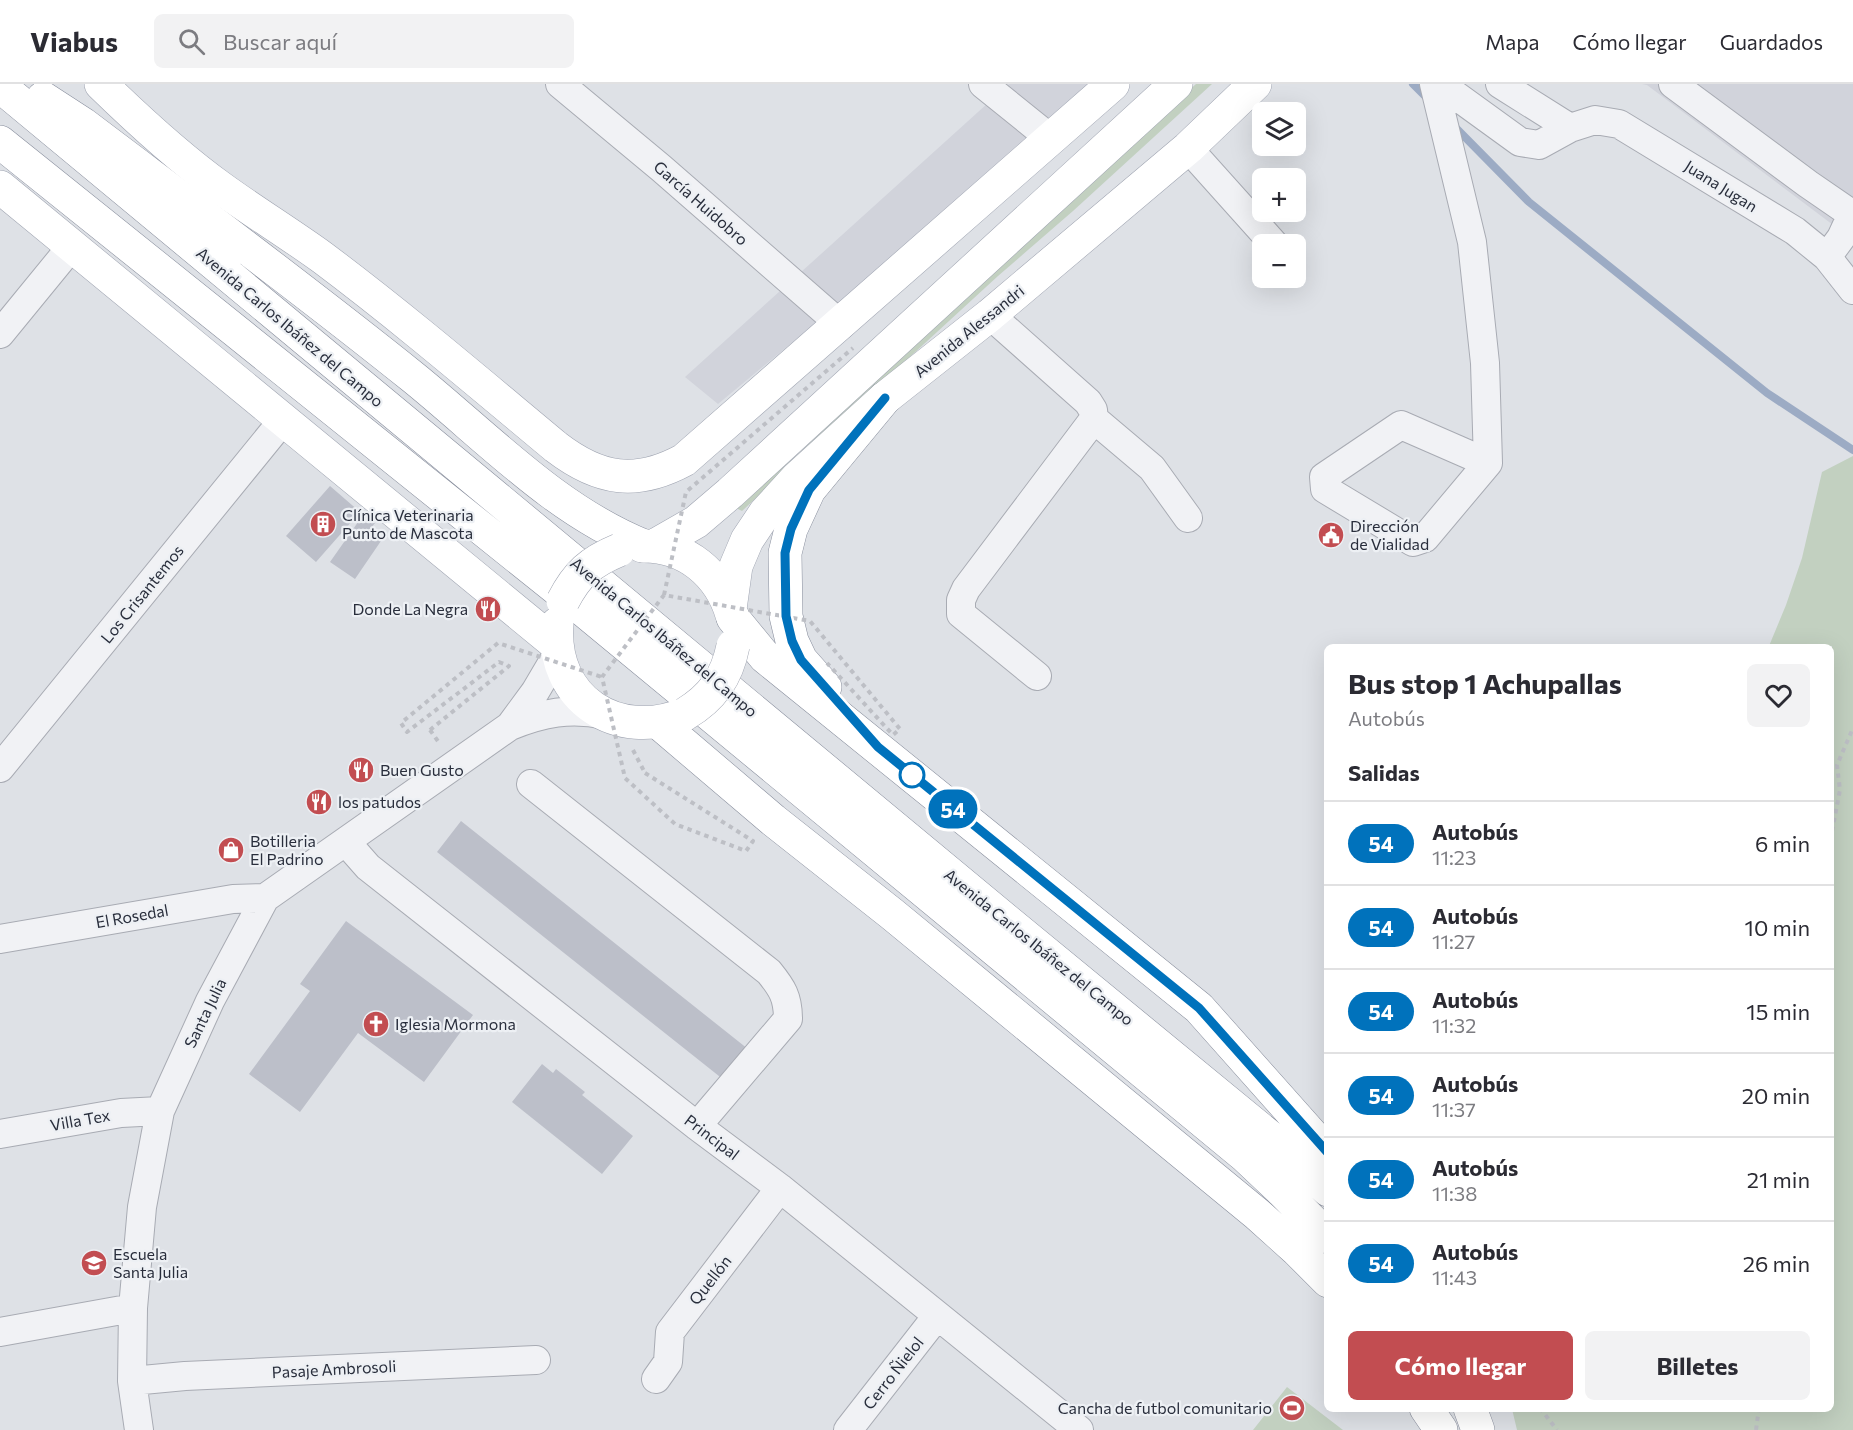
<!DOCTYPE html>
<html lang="es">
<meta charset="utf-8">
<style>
:root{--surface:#fff;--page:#f2f2f3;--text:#2b2b33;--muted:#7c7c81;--line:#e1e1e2;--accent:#c24d51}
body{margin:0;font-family:Commissioner,sans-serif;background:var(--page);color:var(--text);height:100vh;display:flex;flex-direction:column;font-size:22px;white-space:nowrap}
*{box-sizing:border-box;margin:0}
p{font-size:20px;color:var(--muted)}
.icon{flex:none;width:33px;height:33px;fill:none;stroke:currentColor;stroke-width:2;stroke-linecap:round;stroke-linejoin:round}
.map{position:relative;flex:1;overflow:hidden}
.sheet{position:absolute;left:1324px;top:560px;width:510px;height:768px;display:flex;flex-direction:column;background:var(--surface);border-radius:9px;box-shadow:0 6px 24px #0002}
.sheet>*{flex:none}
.badge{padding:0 12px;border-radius:20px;font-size:21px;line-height:39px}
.buttons{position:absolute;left:1252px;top:18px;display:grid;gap:12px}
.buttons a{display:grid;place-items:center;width:54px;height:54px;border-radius:9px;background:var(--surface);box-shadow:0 6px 24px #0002;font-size:30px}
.map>.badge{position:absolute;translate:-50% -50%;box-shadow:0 0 0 3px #fff}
h2{padding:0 24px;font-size:22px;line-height:54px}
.round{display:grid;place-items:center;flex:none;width:63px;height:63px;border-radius:9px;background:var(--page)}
.overview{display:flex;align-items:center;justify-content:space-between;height:102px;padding:0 24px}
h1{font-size:28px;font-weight:700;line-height:45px}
.primary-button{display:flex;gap:12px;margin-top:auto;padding:12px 24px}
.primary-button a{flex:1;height:69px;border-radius:9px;background:var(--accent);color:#fff;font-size:24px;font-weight:700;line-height:69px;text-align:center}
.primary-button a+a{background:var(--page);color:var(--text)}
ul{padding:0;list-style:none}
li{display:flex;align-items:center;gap:18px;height:84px;padding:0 24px;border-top:2px solid var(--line)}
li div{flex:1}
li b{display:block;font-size:22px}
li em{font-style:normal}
li .badge{min-width:66px;font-weight:700;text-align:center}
header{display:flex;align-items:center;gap:36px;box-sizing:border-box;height:84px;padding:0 30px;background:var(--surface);border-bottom:2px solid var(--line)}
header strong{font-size:28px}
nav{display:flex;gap:33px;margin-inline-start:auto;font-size:21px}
.search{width:420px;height:54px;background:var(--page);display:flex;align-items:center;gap:15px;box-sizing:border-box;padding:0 21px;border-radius:9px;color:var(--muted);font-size:22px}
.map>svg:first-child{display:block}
.built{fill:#d1d3db}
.green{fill:#c2d0c0}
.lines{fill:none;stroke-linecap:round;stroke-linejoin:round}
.stream{stroke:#9cabc4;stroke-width:8}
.building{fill:#bcbfc9}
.minor-casing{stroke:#a8abb3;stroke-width:30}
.major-casing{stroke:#9fa4b1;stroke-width:34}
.highway-casing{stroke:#878d9c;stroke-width:34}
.path{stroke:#bdbfc5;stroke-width:4;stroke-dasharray:4.5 4.5;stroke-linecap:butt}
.minor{stroke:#f1f2f5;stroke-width:28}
.major{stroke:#fff;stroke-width:33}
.highway{stroke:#fff;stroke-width:33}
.major-bridge-casing{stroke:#9fa4b1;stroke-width:34;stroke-linecap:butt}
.path-bridge{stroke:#bdbfc5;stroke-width:4;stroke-dasharray:4.5 4.5;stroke-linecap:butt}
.major-bridge{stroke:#fff;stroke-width:33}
.line-casing{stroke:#fff;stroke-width:14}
.line{stroke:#0072bc;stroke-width:9}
.stop-dot{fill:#fff;stroke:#0072bc;stroke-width:3}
.labels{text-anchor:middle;stroke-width:4.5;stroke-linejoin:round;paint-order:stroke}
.street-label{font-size:16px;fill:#292e3c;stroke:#edf0f4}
.poi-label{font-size:16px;fill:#292e3c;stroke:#edf0f4;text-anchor:start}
</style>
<header>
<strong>Viabus</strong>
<div class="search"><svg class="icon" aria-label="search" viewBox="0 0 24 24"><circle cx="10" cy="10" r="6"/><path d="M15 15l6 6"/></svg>Buscar aquí</div>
<nav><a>Mapa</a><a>Cómo llegar</a><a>Guardados</a></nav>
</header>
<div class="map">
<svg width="1853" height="1346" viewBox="0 0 1853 1346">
<rect width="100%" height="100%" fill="#dee1e6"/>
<path class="built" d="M1009,0H1092L917,155L718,320L685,293Z
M1642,0H1853V156L1647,1Z"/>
<path class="green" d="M1196,0H1212L1073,127L998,192L742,427L736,424L798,370L1042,139Z
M1853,372V1346H1517L1512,1325L1832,1324V562H1769L1786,521L1802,474L1822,388Z
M1287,1303L1343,1346H1253Z"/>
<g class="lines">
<path class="stream" d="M1413,0L1429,16
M1454,42L1529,118L1767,309L1853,366"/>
</g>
<path class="building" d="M330,402L360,428L316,478L286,452Z
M363,431L375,439L370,445L383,454L355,495L330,478Z
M461,737L753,969L729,1000L437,768Z
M346,837L473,931L424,998L358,949L300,1028L249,990L310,907L300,900Z
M542,980L553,989L556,985L585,1008L582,1011L633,1052L602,1090L512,1018Z"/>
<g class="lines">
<defs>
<path id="minor" d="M560,0L661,84L841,241
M983,0L1051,55
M1434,0L1472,158L1485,279L1488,379L1425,454L1413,458L1325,405L1324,393L1401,341L1488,379
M1440,0L1520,58L1539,61L1570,44L1595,36L1619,40L1795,147L1827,173L1853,206
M1500,0L1570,44
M1673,0L1808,100L1853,131
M1188,64L1274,160
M1827,173L1841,154L1853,128
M990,231L1088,318L1093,326L1094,335L966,505L961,516V530L1037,592
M0,250L72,162
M1094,335L1152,384L1188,434
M510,642L535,608L558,569
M0,684L284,335
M531,700L769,888C782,904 788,913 788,935L697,1042
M346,758L368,783L697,1042L780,1104L1079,1346
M0,855L233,815L265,814
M0,1050L121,1029L160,1027
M0,1248L133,1224
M656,1295L668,1278L670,1248L780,1104
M132,1297L185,1292L536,1276
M139,1346L132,1297L133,1224L142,1123L160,1027L210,917L265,814L510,642C542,629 571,623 605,631
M848,1346L937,1232"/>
<path id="major" d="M101,0C139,37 178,73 221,104C254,128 290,150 323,174C403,234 479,299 556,363C599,396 636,402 684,376L1113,0
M0,103L556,560
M642,462C686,461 720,490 732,531
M654,462L696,438L730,409L1176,0
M730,525L736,482L747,456L765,429L797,394L885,314L990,231L1188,64L1255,0
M557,540C551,615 617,658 685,630"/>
<path id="highway" d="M0,2L1007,837L1276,1058L1328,1106
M43,14L83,40C194,124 306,207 414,294C488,354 555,426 644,462
M0,58L582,525L1245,1072L1280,1105L1328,1153
M733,534L765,573L1199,924L1328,1069
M825,603L801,576L792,557L786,532L785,469L791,445L809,406L885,314
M659,639L773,736L892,830L1257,1130L1297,1166L1328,1197
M1426,1324L1441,1346
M1470,1324L1478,1346"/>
</defs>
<use href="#minor" class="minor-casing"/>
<use href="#major" class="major-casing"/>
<use href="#highway" class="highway-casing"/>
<path class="path" d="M430,646L440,660
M633,666L645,689
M1832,747L1840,706L1837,681L1853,644
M1540,1324L1557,1346
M1756,1346L1759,1324"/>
<use href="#minor" class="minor"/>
<use href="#major" class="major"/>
<use href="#highway" class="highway"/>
<defs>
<path id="major-bridge" d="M563,517C577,490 590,478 619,466
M685,630C712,614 727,593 733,562"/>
</defs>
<use href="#major-bridge" class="major-bridge-casing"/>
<path class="path-bridge" d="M664,511L686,408L853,264
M430,646L509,582L499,578L407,648L401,639L498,559L602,593
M645,689L753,757L746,767L675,740L625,694L602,593L664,511L810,537L900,645L893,651L827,579"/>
<use href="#major-bridge" class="major-bridge"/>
</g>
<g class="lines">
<defs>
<path id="line" d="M885,314L809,406L791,445L785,469L786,532L792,557L801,576L878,663L1199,924L1328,1069"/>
</defs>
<use href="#line" class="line-casing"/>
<use href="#line" class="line"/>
</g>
<defs>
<symbol id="building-disc" viewBox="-11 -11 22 22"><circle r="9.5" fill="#c24d51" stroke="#edf0f4"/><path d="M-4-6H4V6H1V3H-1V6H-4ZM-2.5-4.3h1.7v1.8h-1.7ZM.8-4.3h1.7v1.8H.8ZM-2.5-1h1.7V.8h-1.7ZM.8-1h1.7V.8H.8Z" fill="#fff"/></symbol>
<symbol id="civic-disc" viewBox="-11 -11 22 22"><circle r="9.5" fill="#c24d51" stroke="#edf0f4"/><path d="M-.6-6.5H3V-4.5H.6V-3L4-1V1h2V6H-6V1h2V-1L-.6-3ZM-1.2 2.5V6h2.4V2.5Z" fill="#fff"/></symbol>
<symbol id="restaurant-disc" viewBox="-11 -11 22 22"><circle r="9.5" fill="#c24d51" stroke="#edf0f4"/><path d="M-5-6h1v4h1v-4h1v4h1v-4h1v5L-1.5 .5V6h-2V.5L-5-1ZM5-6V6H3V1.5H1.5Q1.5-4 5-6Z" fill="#fff"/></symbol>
<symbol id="shop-disc" viewBox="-11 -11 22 22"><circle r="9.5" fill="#c24d51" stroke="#edf0f4"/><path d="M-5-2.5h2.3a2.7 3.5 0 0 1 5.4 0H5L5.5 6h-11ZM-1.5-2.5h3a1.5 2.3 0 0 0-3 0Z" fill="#fff"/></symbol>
<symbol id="church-disc" viewBox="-11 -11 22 22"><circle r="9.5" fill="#c24d51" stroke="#edf0f4"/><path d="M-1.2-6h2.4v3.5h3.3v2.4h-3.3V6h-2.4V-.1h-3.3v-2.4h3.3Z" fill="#fff"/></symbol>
<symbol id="school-disc" viewBox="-11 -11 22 22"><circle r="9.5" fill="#c24d51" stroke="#edf0f4"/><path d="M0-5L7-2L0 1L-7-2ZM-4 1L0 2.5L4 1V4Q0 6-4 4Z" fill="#fff"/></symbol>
<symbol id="stadium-disc" viewBox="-11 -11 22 22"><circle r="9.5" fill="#c24d51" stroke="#edf0f4"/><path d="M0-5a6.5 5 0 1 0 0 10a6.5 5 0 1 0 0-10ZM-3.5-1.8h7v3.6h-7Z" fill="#fff"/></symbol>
</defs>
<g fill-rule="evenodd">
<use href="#building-disc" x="308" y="425" width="30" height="30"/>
<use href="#civic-disc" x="1316" y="436" width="30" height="30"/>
<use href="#restaurant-disc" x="473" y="510" width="30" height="30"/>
<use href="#restaurant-disc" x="346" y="671" width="30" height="30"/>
<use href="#restaurant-disc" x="304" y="703" width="30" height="30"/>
<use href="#shop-disc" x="216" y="751" width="30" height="30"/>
<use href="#church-disc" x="361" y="925" width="30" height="30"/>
<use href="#school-disc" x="79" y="1164" width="30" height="30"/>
<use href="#stadium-disc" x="1277" y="1309" width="30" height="30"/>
</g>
<circle class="stop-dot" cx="912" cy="691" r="12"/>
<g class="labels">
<g class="street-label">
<text transform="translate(1721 102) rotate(32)" y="6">Juana Jugan</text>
<text transform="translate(701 119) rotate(41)" y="6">García Huidobro</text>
<text transform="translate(290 243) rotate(40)" y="6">Avenida Carlos Ibáñez del Campo</text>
<text transform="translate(969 247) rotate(-39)" y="6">Avenida Alessandri</text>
<text transform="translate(142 510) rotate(-51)" y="6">Los Crisantemos</text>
<text transform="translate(664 553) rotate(40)" y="6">Avenida Carlos Ibáñez del Campo</text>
<text transform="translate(132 832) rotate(-10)" y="6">El Rosedal</text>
<text transform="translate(1039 863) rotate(39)" y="6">Avenida Carlos Ibáñez del Campo</text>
<text transform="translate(205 929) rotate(-64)" y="6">Santa Julia</text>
<text transform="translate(80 1036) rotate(-10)" y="6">Villa Tex</text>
<text transform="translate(712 1053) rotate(37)" y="6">Principal</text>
<text transform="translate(710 1196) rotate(-52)" y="6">Quellón</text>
<text transform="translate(334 1285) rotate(-3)" y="6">Pasaje Ambrosoli</text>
<text transform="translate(893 1289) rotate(-52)" y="6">Cerro Ñielol</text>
</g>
<g class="poi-label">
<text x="342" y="437">Clínica Veterinaria<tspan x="342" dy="18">Punto de Mascota</tspan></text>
<text x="1350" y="448">Dirección<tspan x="1350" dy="18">de Vialidad</tspan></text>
<text x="468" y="531" text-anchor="end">Donde La Negra</text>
<text x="380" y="692">Buen Gusto</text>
<text x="338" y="724">los patudos</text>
<text x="250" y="763">Botilleria<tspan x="250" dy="18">El Padrino</tspan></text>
<text x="395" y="946">Iglesia Mormona</text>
<text x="113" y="1176">Escuela<tspan x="113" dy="18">Santa Julia</tspan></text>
<text x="1272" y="1330" text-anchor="end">Cancha de futbol comunitario</text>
</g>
</g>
</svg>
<div class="buttons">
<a><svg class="icon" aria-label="layers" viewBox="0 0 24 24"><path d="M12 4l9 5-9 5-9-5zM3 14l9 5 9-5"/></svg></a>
<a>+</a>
<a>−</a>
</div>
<b class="badge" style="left:953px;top:725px;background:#0072bc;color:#fff">54</b>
<section class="sheet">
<div class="overview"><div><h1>Bus stop 1 Achupallas</h1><p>Autobús</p></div><a class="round"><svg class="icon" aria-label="heart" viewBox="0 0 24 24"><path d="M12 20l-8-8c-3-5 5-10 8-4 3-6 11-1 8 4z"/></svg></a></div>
<h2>Salidas</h2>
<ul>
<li><span class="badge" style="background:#0072bc;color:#fff">54</span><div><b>Autobús</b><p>11:23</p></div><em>6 min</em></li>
<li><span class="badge" style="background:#0072bc;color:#fff">54</span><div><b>Autobús</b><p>11:27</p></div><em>10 min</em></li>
<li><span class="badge" style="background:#0072bc;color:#fff">54</span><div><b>Autobús</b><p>11:32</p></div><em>15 min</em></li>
<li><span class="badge" style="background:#0072bc;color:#fff">54</span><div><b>Autobús</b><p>11:37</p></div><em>20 min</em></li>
<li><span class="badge" style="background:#0072bc;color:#fff">54</span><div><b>Autobús</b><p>11:38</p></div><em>21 min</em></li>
<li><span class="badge" style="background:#0072bc;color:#fff">54</span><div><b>Autobús</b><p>11:43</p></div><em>26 min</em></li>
</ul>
<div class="primary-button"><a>Cómo llegar</a><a>Billetes</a></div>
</section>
</div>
